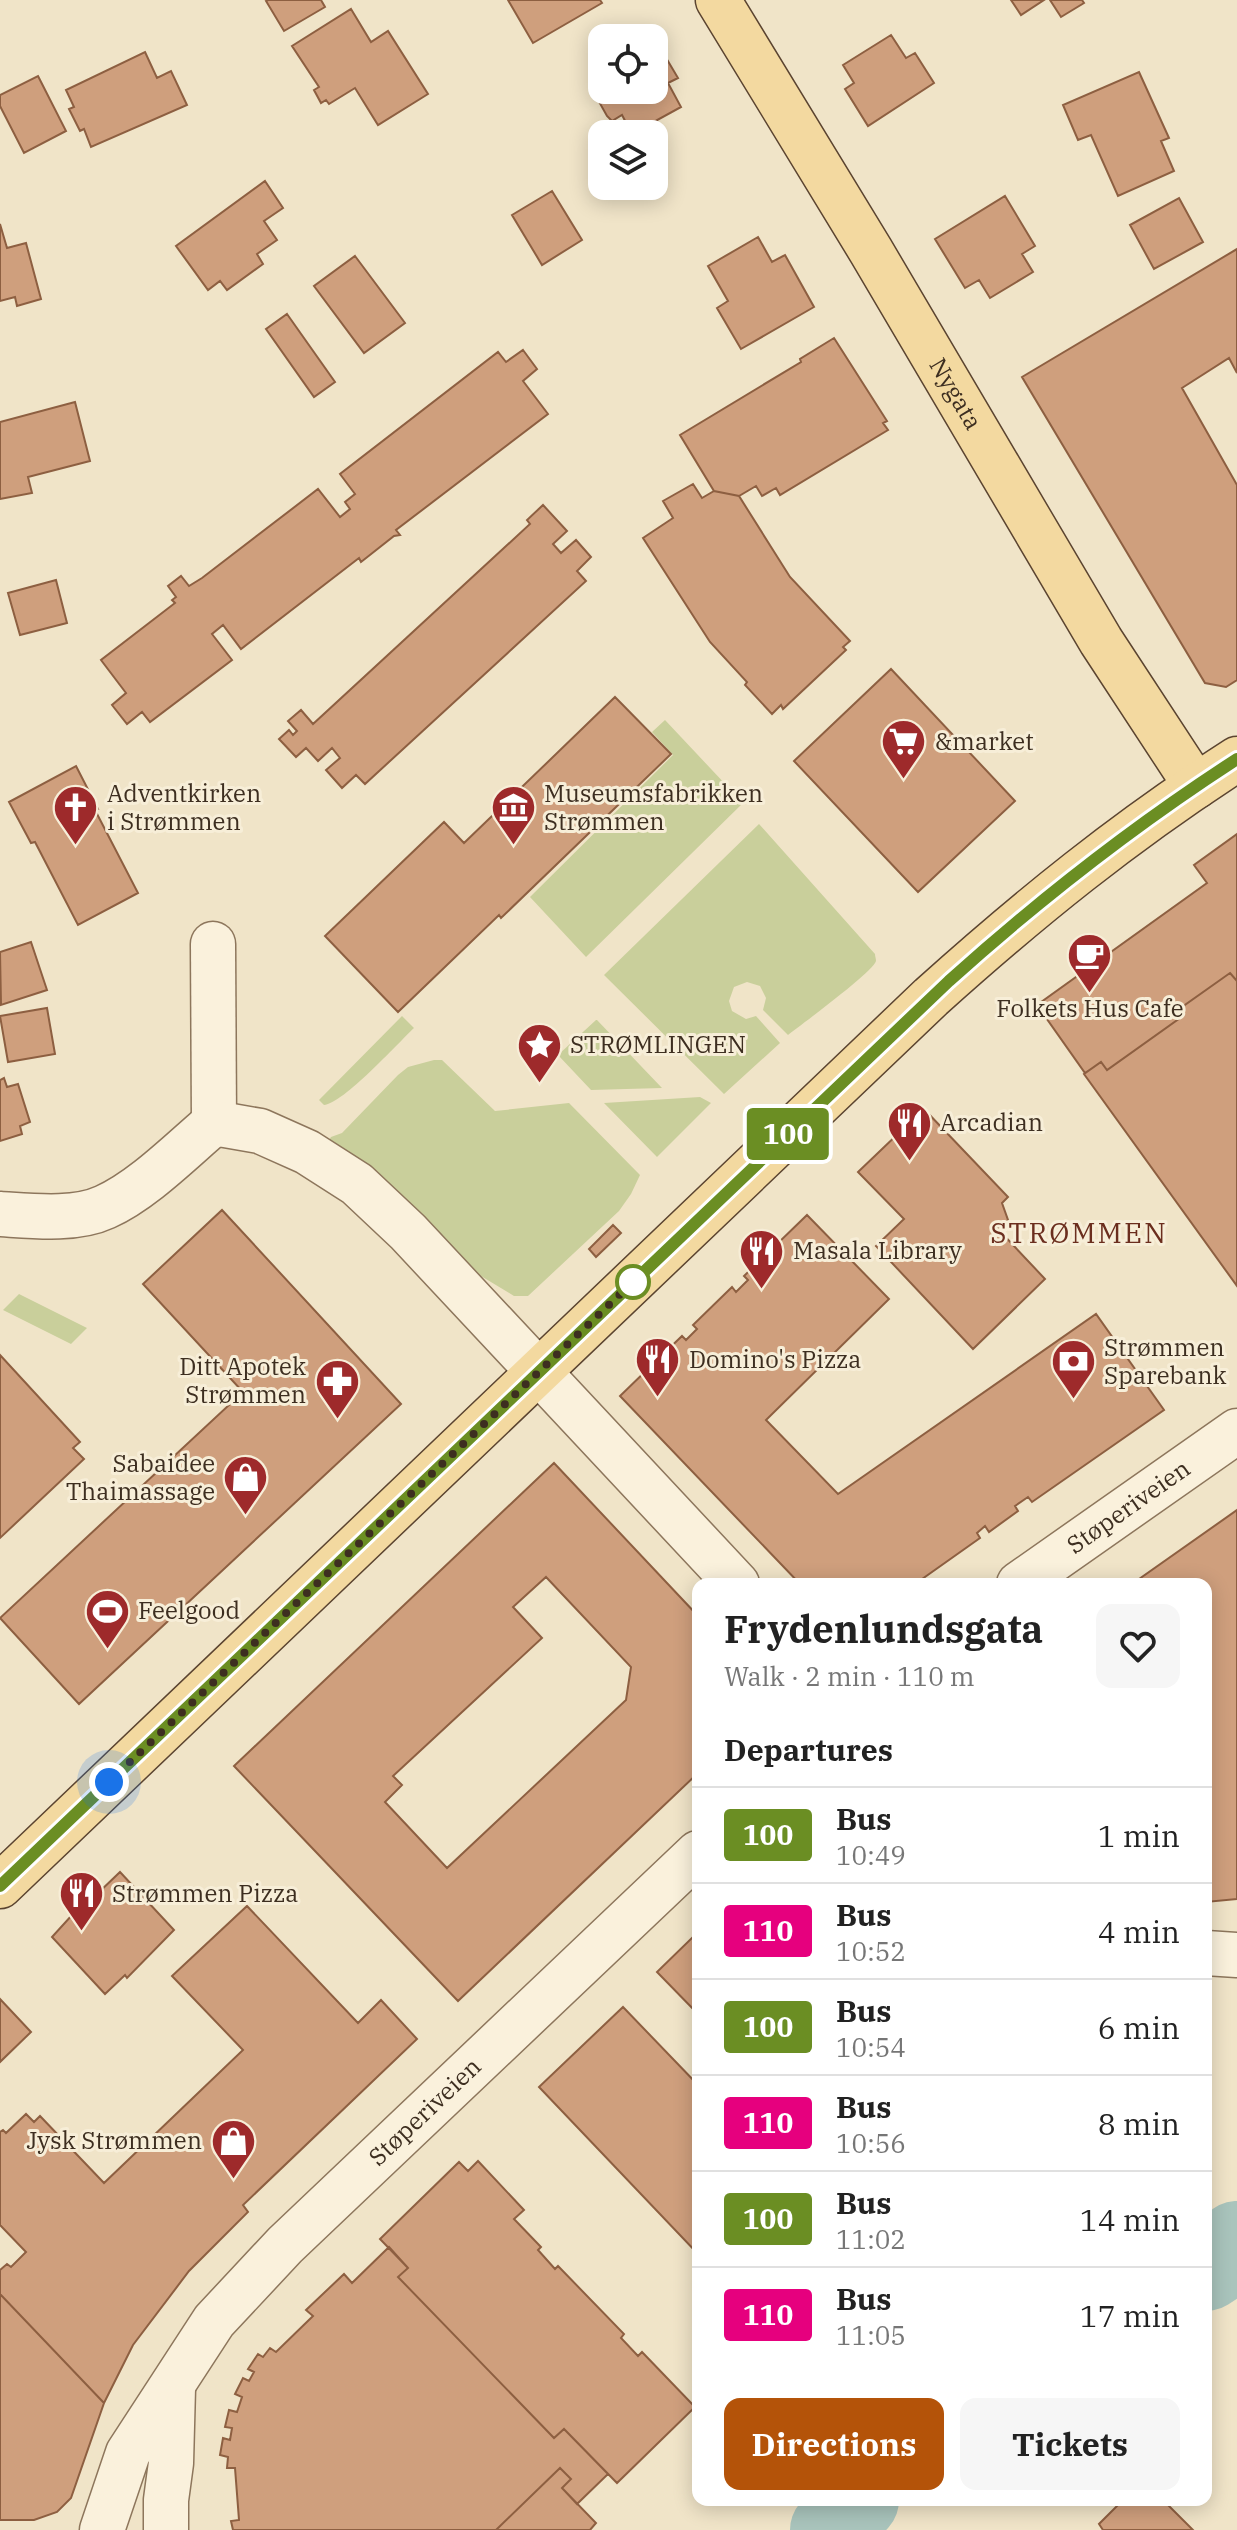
<!DOCTYPE html>
<meta charset="utf-8">
<style>
:root{--surface:#fff;--page:#f6f6f6;--text:#222;--muted:#767676;--line:#e0e0e0;--accent:#b45309}
body{margin:0;font-family:"IBM Plex Serif",serif;background:var(--page);color:var(--text);height:100vh;display:flex;flex-direction:column;font-size:30px;white-space:nowrap}
*{box-sizing:border-box;margin:0}
p{font-size:26px;color:var(--muted)}
.icon{flex:none;width:44px;height:44px;fill:none;stroke:currentColor;stroke-width:2;stroke-linecap:round;stroke-linejoin:round}
.map{position:relative;flex:1;overflow:hidden}
.side{position:absolute;left:692px;top:1578px;width:520px;height:928px;display:flex;flex-direction:column;background:var(--surface);border-radius:16px;box-shadow:0 4px 20px #0003}
.side>*{flex:none}
.badge{padding:0 16px;border-radius:6px;font-size:28px;line-height:52px}
.buttons{position:absolute;left:588px;top:24px;display:grid;gap:16px}
.buttons a{display:grid;place-items:center;width:80px;height:80px;border-radius:16px;background:var(--surface);box-shadow:0 4px 20px #0003;font-size:40px}
.you{position:absolute;width:40px;height:40px;margin:-20px;border:6px solid #fff;border-radius:50%;background:#1a73e8;box-shadow:0 0 0 12px #1a73e833}
.map>.badge{position:absolute;translate:-50% -50%;box-shadow:0 0 0 4px #fff}
h2{padding:0 32px;font-size:30px;line-height:72px}
.round{display:grid;place-items:center;flex:none;width:84px;height:84px;border-radius:16px;background:var(--page)}
.overview{display:flex;align-items:center;justify-content:space-between;height:136px;padding:0 32px}
h1{font-size:38px;font-weight:800;line-height:60px}
.primary-button{display:flex;gap:16px;margin-top:auto;padding:16px 32px}
.primary-button a{flex:1;height:92px;border-radius:16px;background:var(--accent);color:#fff;font-size:32px;font-weight:800;line-height:92px;text-align:center}
.primary-button a+a{background:var(--page);color:var(--text)}
ul{padding:0;list-style:none}
li{display:flex;align-items:center;gap:24px;height:96px;padding:0 32px;border-top:2px solid var(--line)}
li div{flex:1}
li b{display:block;font-size:30px}
li em{font-style:normal}
li .badge{min-width:88px;font-weight:700;text-align:center}
.map>svg:first-child{display:block}
.green{fill:#c9cf9b}
.lines{fill:none;stroke-linecap:round;stroke-linejoin:round}
.river{stroke:#a9c4bc;stroke-width:82}
.building{fill:#cf9f7d;stroke:#8d5f41;stroke-width:2;fill-rule:evenodd}
.minor-casing{stroke:#8d765c;stroke-width:47}
.major-casing{stroke:#5b4430;stroke-width:47}
.minor{stroke:#faf1dc;stroke-width:44}
.major{stroke:#f3d9a0;stroke-width:44}
.line-casing{stroke:#fff;stroke-width:18}
.line{stroke:#6b8e23;stroke-width:12}
.walk{stroke:#3d2e20;stroke-width:8;stroke-dasharray:0 14.4}
.stop-dot{fill:#fff;stroke:#6b8e23;stroke-width:4}
.labels{text-anchor:middle;stroke-width:6;stroke-linejoin:round;paint-order:stroke}
.street-label{font-size:24px;fill:#3d2e20;stroke:#f7eed8}
.poi-label{font-size:24px;fill:#3d2e20;stroke:#f7eed8;text-anchor:start}
.quarter-label{font-size:28px;letter-spacing:2px;fill:#6b2e1e;stroke:#f7eed8}
</style>
<div class="map">
<svg width="1237" height="2530" viewBox="0 0 1237 2530">
<rect width="100%" height="100%" fill="#f0e4c8"/>
<path class="green" d="M665,720L743,803L586,957L530,897L673,755L652,732Z
M759,824L875,954C875,956 876,959 876,961C873,972 802,1024 788,1035L763,1010L766,998L760,986L747,982L734,987L729,1001L732,1011L746,1019L756,1016L780,1043L724,1094L604,975Z
M402,1016L414,1028C397,1044 344,1103 324,1105L319,1100Z
M596,1020H597L662,1088L591,1090L558,1055Z
M434,1060H442L495,1111L569,1103L640,1175L631,1194L619,1211L528,1296H514L471,1270L328,1142L331,1137L342,1133L398,1075L408,1067Z
M700,1097L711,1103L657,1157L604,1103Z
M19,1294L87,1328L71,1344L3,1310Z"/>
<g class="lines">
<path class="river" d="M1206,2270L1220,2261L1237,2242
M831,2530L858,2500"/>
</g>
<path class="building" d="M268,0H321L325,7L284,31L266,1Z
M508,0H600L602,3L533,43Z
M1011,0H1044L1021,15Z
M1050,0H1082L1084,3L1061,17Z
M351,9L371,42L388,31L428,94L378,125L355,88L329,104L326,100L321,103L314,90L319,87L292,46Z
M891,35L906,58L915,53L934,83L868,126L845,89L854,83L843,65Z
M662,51L678,78L668,83L681,107L632,134L622,115L612,121L607,116L593,91L602,86V90H654V55Z
M145,52L157,78L171,71L187,105L91,147L84,129L80,131L69,109L74,107L66,90Z
M1139,72L1169,138L1161,141L1174,171L1118,196L1091,135L1078,140L1063,105Z
M38,76L66,131L24,153L0,106V95Z
M265,181L283,208L264,221L277,240L257,254L263,264L227,290L220,281L208,290L176,246Z
M552,191L582,240L542,265L512,215Z
M1005,196L1035,246L1022,254L1033,272L990,298L979,280L965,288L935,239Z
M1179,198L1203,242L1154,269L1130,225Z
M0,224L7,248L26,243L41,299L17,306L15,297L0,301Z
M758,237L772,262L785,255L814,307L741,349L717,308L728,301L708,266Z
M1237,249V373L1229,358L1182,388L1237,485V680L1226,687L1205,683L1022,377Z
M355,256L405,323L364,353L314,286Z
M287,314L335,382L314,397L266,329Z
M834,338L887,421L883,423L888,430L780,495L776,488L762,496L756,486L739,496L714,491L680,435L801,362L800,359Z
M523,350L537,369L523,381L548,414L396,530L400,535L394,536L361,562L359,558L241,649L223,625L212,634L232,660L150,722L142,712L127,724L112,705L126,693L101,660L175,603L172,600L176,597L168,586L181,576L189,586L202,578L318,489L340,517L350,509L345,502L355,494L340,474L498,352L506,362Z
M75,402L90,461L28,477L32,493L0,499V422Z
M693,484L702,498L714,491L739,496L790,577L850,641L843,647L846,650L783,709L781,705L772,714L745,685L747,682L710,642L643,538L673,518L663,501Z
M543,505L567,531L553,544L561,553L576,540L591,557L577,571L586,581L365,784L356,775L342,788L326,770L340,758L332,748L318,761L306,748L296,757L279,739L289,730L293,735L297,731L288,721L301,710L313,724L530,524L527,520Z
M56,580L67,623L20,635L8,593Z
M891,669L1015,801L918,892L794,761Z
M615,697L671,754L501,918L499,915L398,1012L325,936L444,822L464,843Z
M76,766L98,809L95,810L138,893L78,925L35,842L31,843L9,802Z
M1237,834V981L1230,973L1175,1012L1180,1018L1107,1070L1101,1062L1085,1073L1037,1005L1207,883L1194,865Z
M31,942L47,990L1,1005L0,952Z
M1230,973L1237,981V1286L1084,1074L1101,1062L1107,1070L1180,1018L1175,1012Z
M47,1008L55,1054L8,1062L0,1016Z
M4,1078L7,1087L18,1084L30,1122L20,1126L22,1134L0,1141V1080Z
M924,1109L1008,1197L1002,1203L1008,1220L997,1228L1045,1279L973,1349L876,1246L904,1219L858,1172Z
M222,1210L401,1404L79,1704L0,1618L243,1392L143,1284Z
M807,1215L889,1299L766,1420L838,1494L1096,1314L1164,1410L1032,1502L1028,1497L1015,1506L1018,1511L989,1532L985,1526L977,1533L980,1538L915,1584H800L620,1396L651,1366L655,1370L660,1365L656,1361L682,1336L686,1340L697,1329L693,1325L732,1287L736,1292L748,1280L744,1276Z
M613,1225L621,1233L596,1257L589,1249Z
M0,1355L80,1442L73,1448L84,1459L0,1538Z
M554,1463L698,1616V1773L458,2001L234,1766ZM546,1577L631,1667L626,1700L447,1868L385,1802L402,1785L393,1776L542,1638L513,1607Z
M1237,1510V1899L1206,1902V1584H1132Z
M120,1872L174,1930L127,1978L125,1975L105,1994L52,1937L93,1892L96,1895Z
M247,1906L358,2023L381,2000L417,2039L243,2205L248,2212L189,2271L133,2345L104,2403L0,2294V2270L7,2264L11,2267L26,2252L0,2225V2132L3,2130L6,2133L26,2114L34,2122L40,2116L104,2183L243,2050L172,1976Z
M698,1932V2014L657,1972Z
M0,1999L31,2032L0,2062Z
M623,2007L698,2085V2254L539,2087Z
M478,2161L524,2210L514,2219L541,2247L538,2250L555,2269L558,2266L624,2334L621,2338L638,2356L642,2352L695,2407L617,2483L564,2429L554,2438L398,2277L408,2268L380,2239L459,2162L468,2171Z
M389,2247L408,2268L398,2277L554,2438L564,2429L608,2474L577,2504L562,2488L571,2479L560,2468L496,2530H233L231,2521L239,2520L235,2468H227L228,2457L220,2455L223,2438L230,2440L232,2428L225,2427L229,2410L237,2412L242,2397L235,2394L243,2378L249,2381L254,2372L248,2369L258,2354L263,2357L270,2348L276,2352L313,2316L306,2310L344,2274L352,2283Z
M0,2294L104,2403L71,2498L57,2512L34,2520H0Z
M560,2468L571,2479L562,2488L596,2523L590,2530H496Z
M1123,2500H1163L1193,2530H1103L1099,2524Z"/>
<g class="lines">
<defs>
<g id="minor">
<path d="M213,944L214,1123"/>
<path d="M0,1214C32,1216 75,1221 105,1207C143,1190 182,1150 214,1123L260,1131L307,1152L357,1184L408,1232L737,1584"/>
<path id="s1" d="M1019,1584L1237,1431"/>
<path d="M1206,1953L1237,1955"/>
<path id="s2" d="M102,2530L128,2453L214,2321L285,2245L698,1853"/>
<path d="M166,2530V2500L171,2463L173,2388"/>
</g>
<g id="major">
<path id="s3" d="M718,0L871,251L1101,641L1196,786"/>
<path d="M0,1886L931,997C1030,908 1125,831 1237,759"/>
</g>
</defs>
<use href="#minor" class="minor-casing"/>
<use href="#major" class="major-casing"/>
<use href="#minor" class="minor"/>
<use href="#major" class="major"/>
</g>
<g class="lines">
<defs>
<path id="line" d="M0,1886L949,981C1040,899 1135,825 1237,759"/>
</defs>
<use href="#line" class="line-casing"/>
<use href="#line" class="line"/>
<path class="walk" d="M109,1782L635,1280L633,1282"/>
</g>
<defs>
<symbol id="supermarket-pin" viewBox="-11 -11 22 30"><path d="M0 17L-7.5 6A9.5 9.5 0 1 1 7.5 6Z" fill="#9e2a2b" stroke="#f7eed8"/><path d="M-6-5.5h2.5l.6 2H6L4.5 2H-2.5L-4.4-4H-6ZM-1.5 3.2a1.3 1.3 0 1 0 .1 0ZM3 3.2a1.3 1.3 0 1 0 .1 0Z" fill="#fff"/></symbol>
<symbol id="church-pin" viewBox="-11 -11 22 30"><path d="M0 17L-7.5 6A9.5 9.5 0 1 1 7.5 6Z" fill="#9e2a2b" stroke="#f7eed8"/><path d="M-1.2-6h2.4v3.5h3.3v2.4h-3.3V6h-2.4V-.1h-3.3v-2.4h3.3Z" fill="#fff"/></symbol>
<symbol id="museum-pin" viewBox="-11 -11 22 30"><path d="M0 17L-7.5 6A9.5 9.5 0 1 1 7.5 6Z" fill="#9e2a2b" stroke="#f7eed8"/><path d="M0-6L6-3V-2H-6V-3ZM-5-1h2V3h-2ZM-1-1h2V3h-2ZM3-1h2V3H3ZM-6 4H6V6H-6Z" fill="#fff"/></symbol>
<symbol id="cafe-pin" viewBox="-11 -11 22 30"><path d="M0 17L-7.5 6A9.5 9.5 0 1 1 7.5 6Z" fill="#9e2a2b" stroke="#f7eed8"/><path d="M-5.5-4.5H6V0H3Q3 3.5 0 3.5H-2.5Q-5.5 3.5-5.5 0ZM3-3.2v2h1.7v-2ZM-6 4.5H4V6H-6Z" fill="#fff"/></symbol>
<symbol id="sight-pin" viewBox="-11 -11 22 30"><path d="M0 17L-7.5 6A9.5 9.5 0 1 1 7.5 6Z" fill="#9e2a2b" stroke="#f7eed8"/><path d="M0-6L1.8-2.2L6-1.7L2.9 1.2L3.7 5.4L0 3.3L-3.7 5.4L-2.9 1.2L-6-1.7L-1.8-2.2Z" fill="#fff"/></symbol>
<symbol id="restaurant-pin" viewBox="-11 -11 22 30"><path d="M0 17L-7.5 6A9.5 9.5 0 1 1 7.5 6Z" fill="#9e2a2b" stroke="#f7eed8"/><path d="M-5-6h1v4h1v-4h1v4h1v-4h1v5L-1.5 .5V6h-2V.5L-5-1ZM5-6V6H3V1.5H1.5Q1.5-4 5-6Z" fill="#fff"/></symbol>
<symbol id="bank-pin" viewBox="-11 -11 22 30"><path d="M0 17L-7.5 6A9.5 9.5 0 1 1 7.5 6Z" fill="#9e2a2b" stroke="#f7eed8"/><path d="M-6-4H6V4H-6ZM0-2.3a2.3 2.3 0 1 0 0 4.6a2.3 2.3 0 1 0 0-4.6Z" fill="#fff"/></symbol>
<symbol id="pharmacy-pin" viewBox="-11 -11 22 30"><path d="M0 17L-7.5 6A9.5 9.5 0 1 1 7.5 6Z" fill="#9e2a2b" stroke="#f7eed8"/><path d="M-2-6h4v4h4v4h-4v4h-4v-4h-4v-4h4Z" fill="#fff"/></symbol>
<symbol id="shop-pin" viewBox="-11 -11 22 30"><path d="M0 17L-7.5 6A9.5 9.5 0 1 1 7.5 6Z" fill="#9e2a2b" stroke="#f7eed8"/><path d="M-5-2.5h2.3a2.7 3.5 0 0 1 5.4 0H5L5.5 6h-11ZM-1.5-2.5h3a1.5 2.3 0 0 0-3 0Z" fill="#fff"/></symbol>
<symbol id="stadium-pin" viewBox="-11 -11 22 30"><path d="M0 17L-7.5 6A9.5 9.5 0 1 1 7.5 6Z" fill="#9e2a2b" stroke="#f7eed8"/><path d="M0-5a6.5 5 0 1 0 0 10a6.5 5 0 1 0 0-10ZM-3.5-1.8h7v3.6h-7Z" fill="#fff"/></symbol>
</defs>
<g fill-rule="evenodd">
<use href="#supermarket-pin" x="878" y="716" width="51" height="69"/>
<use href="#church-pin" x="50" y="782" width="51" height="69"/>
<use href="#museum-pin" x="488" y="782" width="51" height="69"/>
<use href="#cafe-pin" x="1064" y="930" width="51" height="69"/>
<use href="#sight-pin" x="514" y="1020" width="51" height="69"/>
<use href="#restaurant-pin" x="884" y="1098" width="51" height="69"/>
<use href="#restaurant-pin" x="736" y="1226" width="51" height="69"/>
<use href="#restaurant-pin" x="632" y="1334" width="51" height="69"/>
<use href="#bank-pin" x="1048" y="1336" width="51" height="69"/>
<use href="#pharmacy-pin" x="312" y="1356" width="51" height="69"/>
<use href="#shop-pin" x="220" y="1452" width="51" height="69"/>
<use href="#stadium-pin" x="82" y="1586" width="51" height="69"/>
<use href="#restaurant-pin" x="56" y="1868" width="51" height="69"/>
<use href="#shop-pin" x="208" y="2116" width="51" height="69"/>
</g>
<circle class="stop-dot" cx="633" cy="1282" r="16"/>
<g class="labels">
<g class="street-label">
<text dy="8" stroke="none"><textPath href="#s3" startOffset="460">Nygata</textPath></text>
<text dy="8" stroke="none"><textPath href="#s1" startOffset="134">Støperiveien</textPath></text>
<text dy="8" stroke="none"><textPath href="#s2" startOffset="536">Støperiveien</textPath></text>
</g>
<g class="poi-label">
<text x="935" y="750">&amp;market</text>
<text x="107" y="802">Adventkirken<tspan x="107" dy="28">i Strømmen</tspan></text>
<text x="544" y="802">Museumsfabrikken<tspan x="544" dy="28">Strømmen</tspan></text>
<text x="1090" y="1017" text-anchor="middle">Folkets Hus Cafe</text>
<text x="570" y="1053">STRØMLINGEN</text>
<text x="940" y="1131">Arcadian</text>
<text x="793" y="1259">Masala Library</text>
<text x="1104" y="1356">Strømmen<tspan x="1104" dy="28">Sparebank</tspan></text>
<text x="689" y="1368">Domino's Pizza</text>
<text x="306" y="1375" text-anchor="end">Ditt Apotek<tspan x="306" dy="28">Strømmen</tspan></text>
<text x="215" y="1472" text-anchor="end">Sabaidee<tspan x="215" dy="28">Thaimassage</tspan></text>
<text x="138" y="1619">Feelgood</text>
<text x="112" y="1902">Strømmen Pizza</text>
<text x="202" y="2149" text-anchor="end">Jysk Strømmen</text>
</g>
<g class="quarter-label">
<text x="1079" y="1243">STRØMMEN</text>
</g>
</g>
</svg>
<div class="buttons">
<a><svg class="icon" aria-label="locate" viewBox="0 0 24 24"><circle cx="12" cy="12" r="6"/><path d="M12 2v4M12 18v4M2 12h4M18 12h4"/></svg></a>
<a><svg class="icon" aria-label="layers" viewBox="0 0 24 24"><path d="M12 4l9 5-9 5-9-5zM3 14l9 5 9-5"/></svg></a>
</div>
<div class="you" style="left:109px;top:1782px"></div>
<b class="badge" style="left:788px;top:1134px;background:#6b8e23;color:#fff">100</b>
<section class="side">
<div class="overview"><div><h1>Frydenlundsgata</h1><p>Walk · 2 min · 110 m</p></div><a class="round"><svg class="icon" aria-label="heart" viewBox="0 0 24 24"><path d="M12 20l-8-8c-3-5 5-10 8-4 3-6 11-1 8 4z"/></svg></a></div>
<h2>Departures</h2>
<ul>
<li><span class="badge" style="background:#6b8e23;color:#fff">100</span><div><b>Bus</b><p>10:49</p></div><em>1 min</em></li>
<li><span class="badge" style="background:#e6007e;color:#fff">110</span><div><b>Bus</b><p>10:52</p></div><em>4 min</em></li>
<li><span class="badge" style="background:#6b8e23;color:#fff">100</span><div><b>Bus</b><p>10:54</p></div><em>6 min</em></li>
<li><span class="badge" style="background:#e6007e;color:#fff">110</span><div><b>Bus</b><p>10:56</p></div><em>8 min</em></li>
<li><span class="badge" style="background:#6b8e23;color:#fff">100</span><div><b>Bus</b><p>11:02</p></div><em>14 min</em></li>
<li><span class="badge" style="background:#e6007e;color:#fff">110</span><div><b>Bus</b><p>11:05</p></div><em>17 min</em></li>
</ul>
<div class="primary-button"><a>Directions</a><a>Tickets</a></div>
</section>
</div>
